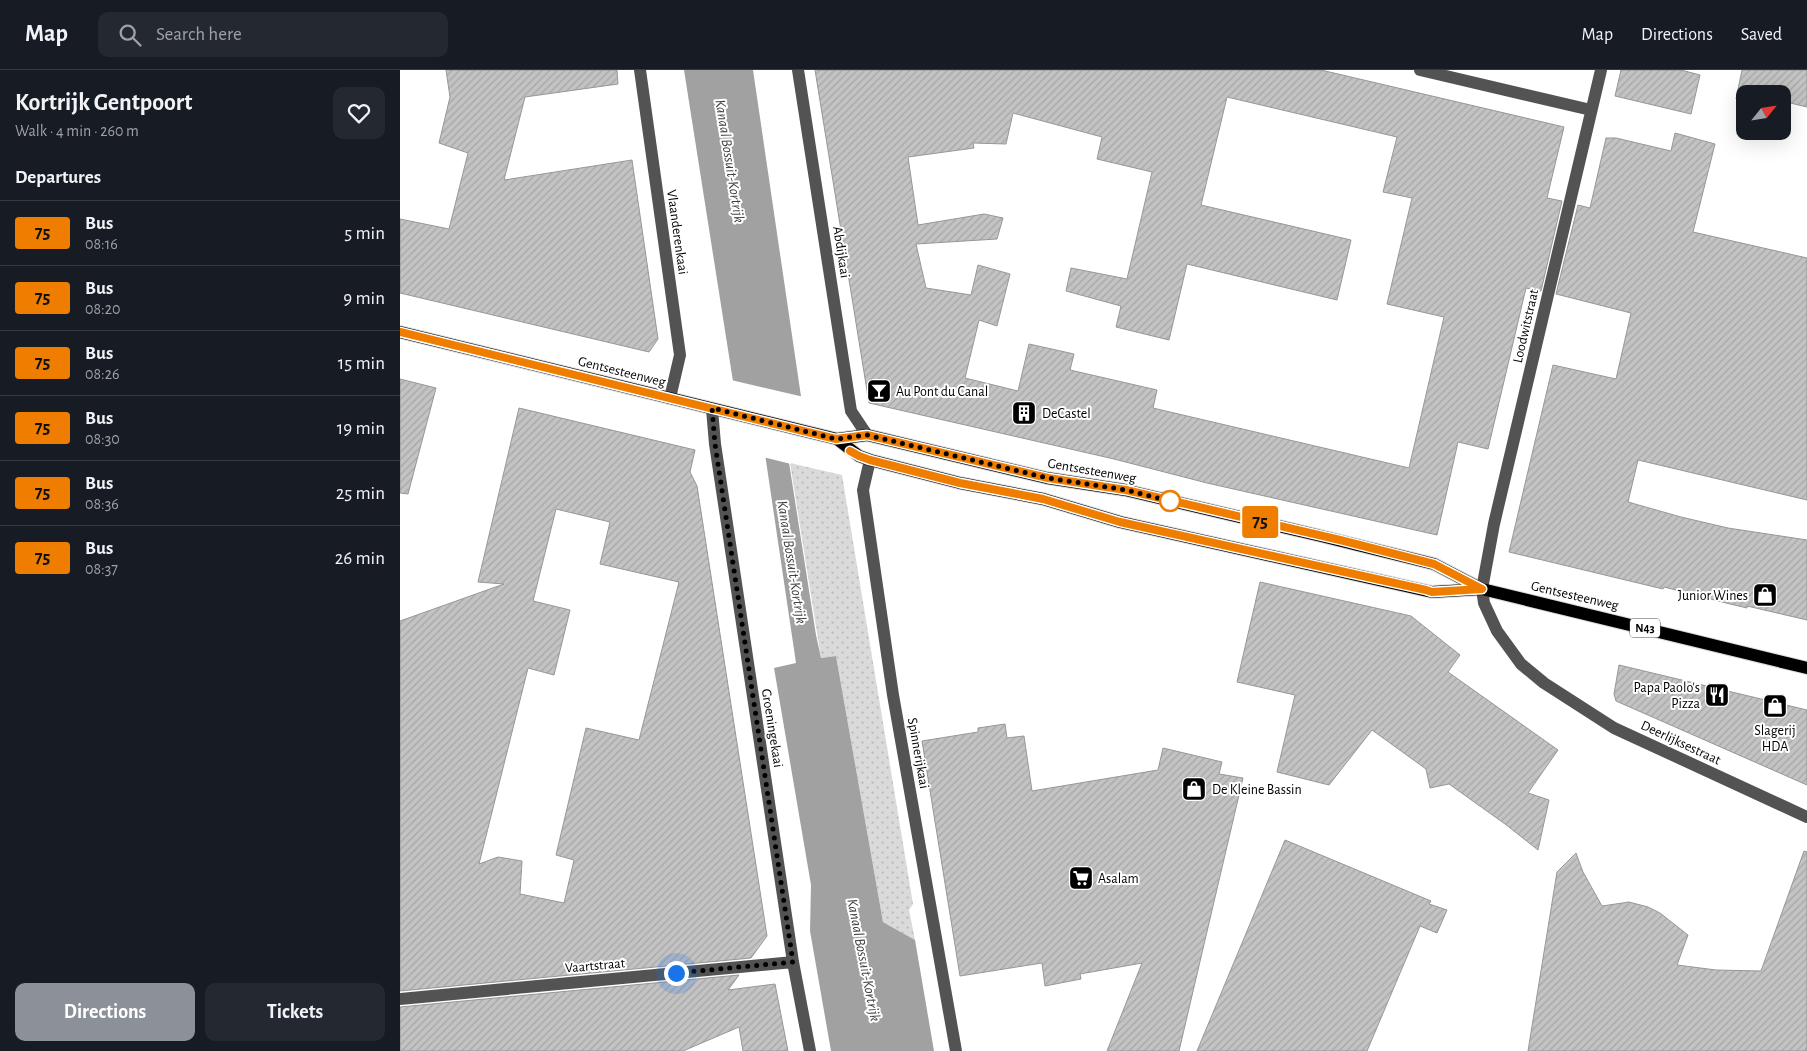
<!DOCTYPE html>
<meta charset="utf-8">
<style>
:root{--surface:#171b24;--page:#242831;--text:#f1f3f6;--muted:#9ea1a6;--line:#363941;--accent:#8c9099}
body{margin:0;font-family:"Alegreya Sans",sans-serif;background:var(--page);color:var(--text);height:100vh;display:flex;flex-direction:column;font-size:19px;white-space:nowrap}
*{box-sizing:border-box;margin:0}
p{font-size:16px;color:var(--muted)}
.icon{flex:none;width:28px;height:28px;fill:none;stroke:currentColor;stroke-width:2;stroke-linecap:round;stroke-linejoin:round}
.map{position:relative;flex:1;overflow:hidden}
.drawer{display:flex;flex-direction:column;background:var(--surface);width:400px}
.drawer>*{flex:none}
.badge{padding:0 10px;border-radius:4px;font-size:18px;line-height:32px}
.needle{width:32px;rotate:60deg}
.tools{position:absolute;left:1336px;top:15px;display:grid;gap:10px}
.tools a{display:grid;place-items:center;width:55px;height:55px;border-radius:10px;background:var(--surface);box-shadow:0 5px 20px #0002;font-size:25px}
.you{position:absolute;width:25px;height:25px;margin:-12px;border:4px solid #fff;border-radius:50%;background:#1a73e8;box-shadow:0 0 0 8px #1a73e833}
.map>.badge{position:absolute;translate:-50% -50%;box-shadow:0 0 0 2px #fff}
h2{padding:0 15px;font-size:19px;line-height:45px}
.round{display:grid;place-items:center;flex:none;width:52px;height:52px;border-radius:10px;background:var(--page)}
.overview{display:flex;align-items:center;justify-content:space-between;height:85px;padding:0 15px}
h1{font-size:24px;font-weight:600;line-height:38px}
.cta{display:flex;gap:10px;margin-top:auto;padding:10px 15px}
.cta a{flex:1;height:58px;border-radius:10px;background:var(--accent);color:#fff;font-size:20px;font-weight:600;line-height:58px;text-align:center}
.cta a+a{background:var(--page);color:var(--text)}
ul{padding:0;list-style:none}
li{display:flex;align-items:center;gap:15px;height:65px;padding:0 15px;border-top:1px solid var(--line)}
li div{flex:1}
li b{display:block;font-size:19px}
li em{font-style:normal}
li .badge{min-width:55px;font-weight:700;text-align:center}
header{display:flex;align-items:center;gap:30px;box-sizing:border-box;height:70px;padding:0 25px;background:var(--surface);border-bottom:1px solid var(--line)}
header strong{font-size:24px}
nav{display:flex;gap:28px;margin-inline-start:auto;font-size:18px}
.search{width:350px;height:45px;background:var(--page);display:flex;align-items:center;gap:12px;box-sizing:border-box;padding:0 18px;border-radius:10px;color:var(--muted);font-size:19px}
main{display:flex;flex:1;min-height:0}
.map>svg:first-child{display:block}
.green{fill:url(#green-dots)}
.water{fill:#a1a1a1}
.pier{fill:#fff}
.building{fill:url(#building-hatch);stroke:#979797;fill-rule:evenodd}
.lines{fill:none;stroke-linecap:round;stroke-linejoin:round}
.major-casing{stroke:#dbdbdb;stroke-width:14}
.minor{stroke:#535353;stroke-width:12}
.major{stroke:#000;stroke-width:12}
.line-casing{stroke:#fff;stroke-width:11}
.line{stroke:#ef7d00;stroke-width:8}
.walk{stroke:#000;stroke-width:5;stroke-dasharray:0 9}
.stop-dot{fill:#fff;stroke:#ef7d00;stroke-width:2.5}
.labels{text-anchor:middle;stroke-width:4;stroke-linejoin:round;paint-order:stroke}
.shield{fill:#fff;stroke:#4c4c4c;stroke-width:1}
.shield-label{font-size:12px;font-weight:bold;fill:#000}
.street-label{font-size:14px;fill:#000;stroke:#fff}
.poi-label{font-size:14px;fill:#000;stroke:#fff;text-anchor:start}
.water-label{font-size:15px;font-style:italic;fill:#424242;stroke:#fff}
</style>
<header>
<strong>Map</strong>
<div class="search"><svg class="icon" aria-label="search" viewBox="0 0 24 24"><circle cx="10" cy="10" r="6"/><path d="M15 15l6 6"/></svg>Search here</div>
<nav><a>Map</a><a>Directions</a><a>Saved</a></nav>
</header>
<main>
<section class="drawer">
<div class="overview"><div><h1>Kortrijk Gentpoort</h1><p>Walk · 4 min · 260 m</p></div><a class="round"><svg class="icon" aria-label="heart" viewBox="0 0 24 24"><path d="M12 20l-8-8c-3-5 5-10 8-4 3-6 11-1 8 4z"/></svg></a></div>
<h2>Departures</h2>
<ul>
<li><span class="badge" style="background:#ef7d00;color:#111">75</span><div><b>Bus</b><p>08:16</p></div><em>5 min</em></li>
<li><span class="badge" style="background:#ef7d00;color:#111">75</span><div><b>Bus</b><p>08:20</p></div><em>9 min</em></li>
<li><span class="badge" style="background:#ef7d00;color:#111">75</span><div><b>Bus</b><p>08:26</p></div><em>15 min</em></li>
<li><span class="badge" style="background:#ef7d00;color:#111">75</span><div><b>Bus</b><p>08:30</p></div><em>19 min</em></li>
<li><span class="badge" style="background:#ef7d00;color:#111">75</span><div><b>Bus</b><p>08:36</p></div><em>25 min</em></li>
<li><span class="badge" style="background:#ef7d00;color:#111">75</span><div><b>Bus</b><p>08:37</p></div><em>26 min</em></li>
</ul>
<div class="cta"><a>Directions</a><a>Tickets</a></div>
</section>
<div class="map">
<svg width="1407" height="981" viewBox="0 0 1407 981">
<defs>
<pattern id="green-dots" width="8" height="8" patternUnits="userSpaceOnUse" patternTransform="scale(1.25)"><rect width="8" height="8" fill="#dadada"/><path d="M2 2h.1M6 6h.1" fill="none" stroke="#b9b9b9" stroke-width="1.8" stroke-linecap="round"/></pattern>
<pattern id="building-hatch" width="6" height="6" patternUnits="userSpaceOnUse" patternTransform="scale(1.25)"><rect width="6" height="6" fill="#c3c3c3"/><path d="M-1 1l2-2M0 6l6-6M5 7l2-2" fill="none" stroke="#a6a6a6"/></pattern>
</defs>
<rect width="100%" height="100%" fill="#fff"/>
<path class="green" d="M390,393L442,405L513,834L509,840L515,870L483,852L436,586L421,588Z"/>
<path class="water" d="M284,0H353L403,340L380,335L416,565L421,588L436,586L483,852L515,870L534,981H431L410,861L411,815L374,598L396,593L357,330L335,324Z"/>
<path class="pier" d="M331,310L404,327L405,340L404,342L383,338L391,394L363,387L355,331L334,326Z"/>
<path class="building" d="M46,0H217L218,14L125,27L104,110L232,90L258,269L249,282L0,223V149L49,159L68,83L39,73L50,27Z
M415,0H921L1164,57L1147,128L1162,131L1141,221L1126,218L1088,379L1058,372L1037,465L807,413L714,389L469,333ZM827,27L997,67L983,122L1012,128L987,234L1044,247L1009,398L753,338L757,320L670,300L674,284L629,274L618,321L565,308L579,250L597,256L610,204L578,195L571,225L526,218L516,174L597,169L603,148L584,144L518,155L508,87L574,78L573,73L606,74L613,43L702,67L697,89L752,102L727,209L671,198L666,221L721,236L716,257L769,270L787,194L937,230L951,170L801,135Z
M1221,0H1281L1300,5L1291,44L1215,26Z
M1342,0H1407V37L1382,31V24H1345V31L1336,29Z
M1275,63L1315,74L1293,162L1407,188V430L1238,390L1228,432L1281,447L1328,458L1407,470V550L1347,536V538L1330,534L1264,517L1263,519L1109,482L1153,295L1216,309L1231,243L1156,224L1178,135L1190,138L1206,68H1216L1271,81Z
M0,309L36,318L8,424L0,423Z
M119,338L295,380L290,402L297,416L367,866L351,888L0,921V551L104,514L78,512ZM156,439L210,452L200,494L279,512L239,670L186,658L156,785L174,790L164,833L120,824L122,791L98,787L79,794L128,598L154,605L170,540L133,531Z
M860,512L1011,546L1060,585L1048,602L1158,680L1128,723L1149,730L1138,780L1105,754L1049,714L1030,718L1026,699L972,660L929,715L877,702L895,625L837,612Z
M1219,595L1407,640V715L1216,631L1214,624Z
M605,654L607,668L624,666L632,721L758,700L763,678L822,692L819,704L843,708L779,981H707L742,893L680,904L681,909L645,916L642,893L560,906L522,671L578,662V658Z
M885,770L1031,831L1029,834L1047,840L1037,863L1020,856L967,981H797Z
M1404,781L1407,782V981H1128L1157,802L1176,783L1183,802L1202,836L1229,832L1248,837L1260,843L1288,865L1277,895L1316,900L1361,901Z
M339,905L328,920L375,914L388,981H343L339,957L283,981H0V937Z"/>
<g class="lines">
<defs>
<path id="major" d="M0,262L437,369L467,365L647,408L725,420L921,466L1034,494L1082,519L1407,598
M437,369L459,386L470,390L560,413L643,429L720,452L1032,522L1082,519"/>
</defs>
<use href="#major" class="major-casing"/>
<path class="minor" d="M240,0L280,285L270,328
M398,0L451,341L467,365
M1020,0L1191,40
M1201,0L1094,454L1082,519L1084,533L1097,561L1121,594L1144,613L1214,658L1407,747
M312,339L315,374L393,892L410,981
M470,390L463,420L493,625L556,981
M0,929L393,892"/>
<use href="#major" class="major"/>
</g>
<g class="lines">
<defs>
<path id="line" d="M0,262L436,369L467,365L648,408L726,420L940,470L1034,494L1082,519L1032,522L1026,520L720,452L643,429L560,413L470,390L459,386L450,381"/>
</defs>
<use href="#line" class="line-casing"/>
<use href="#line" class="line"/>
<path class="walk" d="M276,903L393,892L315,374L312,338L436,369L467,365L648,408L726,420L770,431"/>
</g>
<defs>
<symbol id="bar-square" viewBox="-11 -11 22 22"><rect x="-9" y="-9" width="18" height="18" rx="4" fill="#000" stroke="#fff"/><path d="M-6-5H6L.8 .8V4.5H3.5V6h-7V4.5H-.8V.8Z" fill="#fff"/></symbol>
<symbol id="building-square" viewBox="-11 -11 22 22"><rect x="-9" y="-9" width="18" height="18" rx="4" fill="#000" stroke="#fff"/><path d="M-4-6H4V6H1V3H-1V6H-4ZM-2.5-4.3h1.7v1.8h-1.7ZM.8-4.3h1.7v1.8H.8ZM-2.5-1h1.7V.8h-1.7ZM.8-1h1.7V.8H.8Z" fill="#fff"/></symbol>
<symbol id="shop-square" viewBox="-11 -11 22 22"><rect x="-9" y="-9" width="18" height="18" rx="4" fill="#000" stroke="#fff"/><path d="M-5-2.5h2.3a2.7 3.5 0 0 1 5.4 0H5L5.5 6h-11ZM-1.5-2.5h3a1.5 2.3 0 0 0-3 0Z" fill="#fff"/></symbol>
<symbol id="restaurant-square" viewBox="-11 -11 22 22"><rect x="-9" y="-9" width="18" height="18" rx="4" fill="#000" stroke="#fff"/><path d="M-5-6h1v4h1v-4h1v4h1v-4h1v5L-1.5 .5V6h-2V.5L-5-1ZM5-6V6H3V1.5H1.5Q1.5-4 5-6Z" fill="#fff"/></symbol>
<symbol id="supermarket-square" viewBox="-11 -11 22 22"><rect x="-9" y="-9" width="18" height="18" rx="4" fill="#000" stroke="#fff"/><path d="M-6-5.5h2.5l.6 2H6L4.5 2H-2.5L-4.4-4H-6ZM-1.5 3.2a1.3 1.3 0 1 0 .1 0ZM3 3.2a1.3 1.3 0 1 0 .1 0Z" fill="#fff"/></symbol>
</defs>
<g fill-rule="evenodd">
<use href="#bar-square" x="465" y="307" width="28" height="28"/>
<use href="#building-square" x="610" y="329" width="28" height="28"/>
<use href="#shop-square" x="1351" y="511" width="28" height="28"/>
<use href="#restaurant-square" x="1303" y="611" width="28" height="28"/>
<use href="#shop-square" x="1361" y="622" width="28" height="28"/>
<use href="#shop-square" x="780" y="705" width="28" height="28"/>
<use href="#supermarket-square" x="667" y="794" width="28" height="28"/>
</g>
<circle class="stop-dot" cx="770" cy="431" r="10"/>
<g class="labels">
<rect class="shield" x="1230" y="548.5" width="30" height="19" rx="4"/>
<g class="shield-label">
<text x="1245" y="562">N43</text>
</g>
<g class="street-label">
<text transform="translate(278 162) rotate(82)" y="5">Vlaanderenkaai</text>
<text transform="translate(442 182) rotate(81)" y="5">Abdijkaai</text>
<text transform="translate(1125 256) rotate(-77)" y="5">Loodwitstraat</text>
<text transform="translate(222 301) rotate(14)" y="5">Gentsesteenweg</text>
<text transform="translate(692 400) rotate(10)" y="5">Gentsesteenweg</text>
<text transform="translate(1175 525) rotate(13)" y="5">Gentsesteenweg</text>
<text transform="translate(373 658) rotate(81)" y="5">Groeningekaai</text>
<text transform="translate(1281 672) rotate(25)" y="5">Deerlijksestraat</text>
<text transform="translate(519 683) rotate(80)" y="5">Spinnerijkaai</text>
<text transform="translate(195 895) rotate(-5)" y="5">Vaartstraat</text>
</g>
<g class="poi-label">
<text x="496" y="326">Au Pont du Canal</text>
<text x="642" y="348">DeCastel</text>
<text x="1348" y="530" text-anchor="end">Junior Wines</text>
<text x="1300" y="622" text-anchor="end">Papa Paolo's<tspan x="1300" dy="16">Pizza</tspan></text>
<text x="1375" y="665" text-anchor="middle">Slagerij<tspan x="1375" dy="16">HDA</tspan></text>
<text x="812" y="724">De Kleine Bassin</text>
<text x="698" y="813">Asalam</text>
</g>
<g class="water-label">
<text transform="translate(330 91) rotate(81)" y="5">Kanaal Bossuit-Kortrijk</text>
<text transform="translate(392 492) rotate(81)" y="5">Kanaal Bossuit-Kortrijk</text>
<text transform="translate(464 890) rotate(79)" y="5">Kanaal Bossuit-Kortrijk</text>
</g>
</g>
</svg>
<div class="tools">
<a><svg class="needle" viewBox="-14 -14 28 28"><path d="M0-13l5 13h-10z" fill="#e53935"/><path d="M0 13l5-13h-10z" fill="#9ea1a6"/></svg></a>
</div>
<div class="you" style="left:276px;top:903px"></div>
<b class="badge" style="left:860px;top:452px;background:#ef7d00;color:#111">75</b>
</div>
</main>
